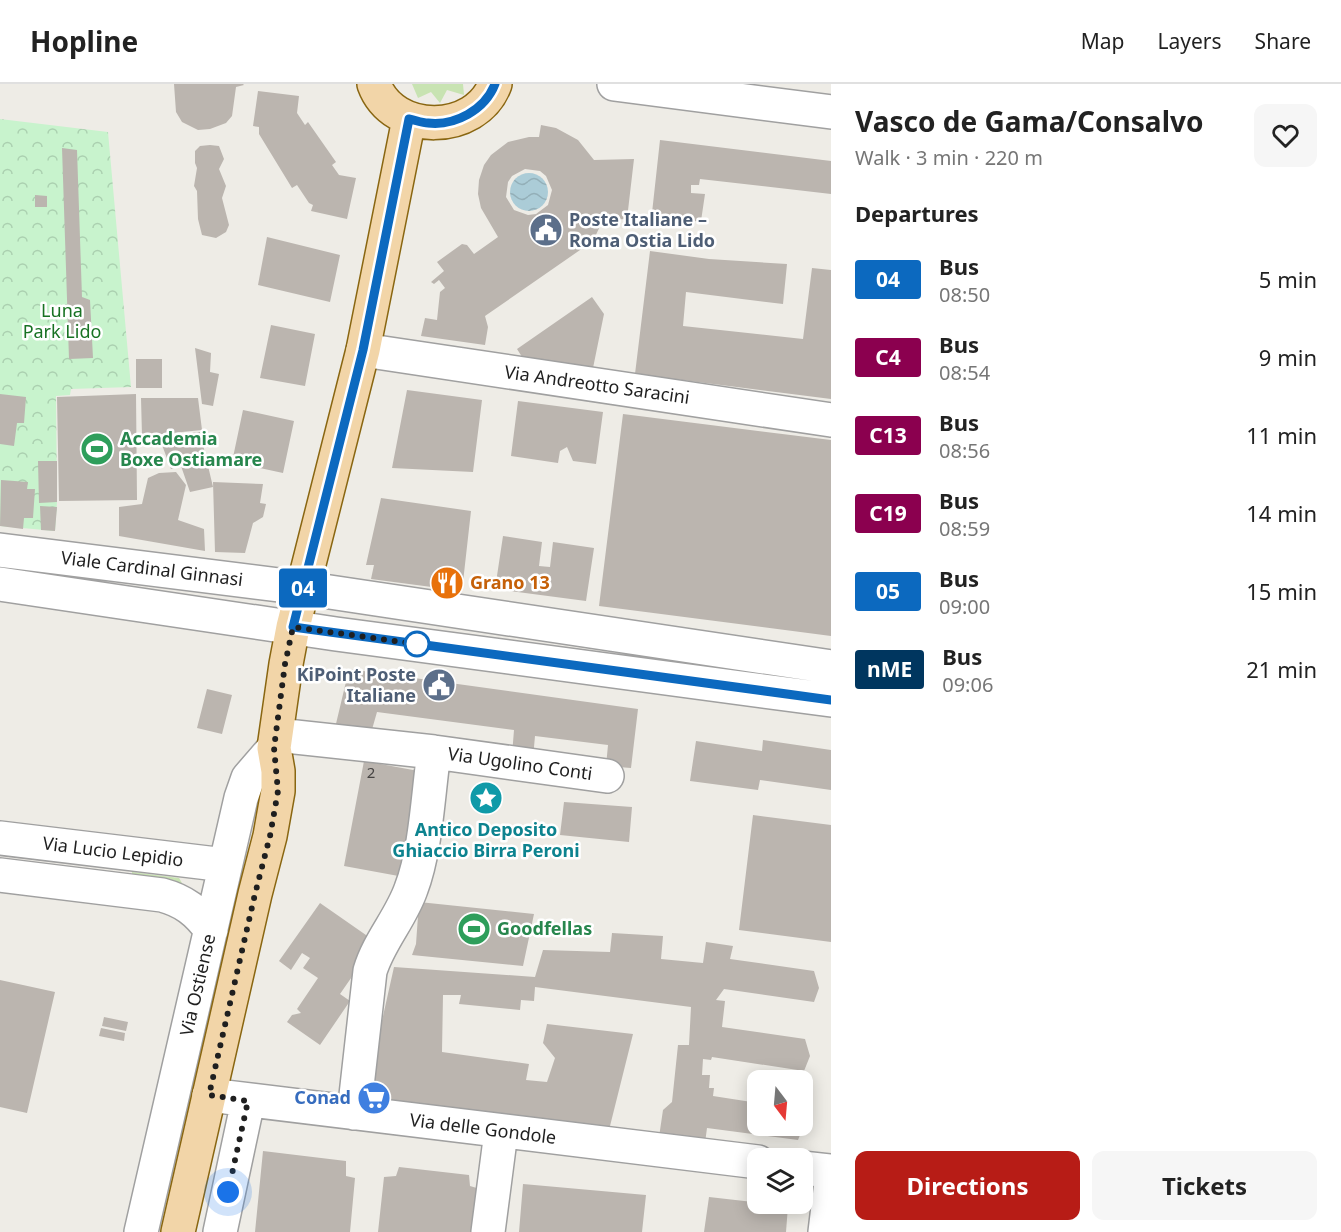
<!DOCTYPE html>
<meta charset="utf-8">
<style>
:root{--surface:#fff;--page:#f6f6f6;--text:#222;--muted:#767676;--line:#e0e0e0;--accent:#b71c16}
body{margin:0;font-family:"Noto Sans",sans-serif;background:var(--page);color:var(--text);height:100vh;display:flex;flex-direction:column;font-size:22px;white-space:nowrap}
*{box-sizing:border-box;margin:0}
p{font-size:20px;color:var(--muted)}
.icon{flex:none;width:33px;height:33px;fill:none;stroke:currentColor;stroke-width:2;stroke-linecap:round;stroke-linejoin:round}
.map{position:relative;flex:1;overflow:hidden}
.side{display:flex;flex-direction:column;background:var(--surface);width:510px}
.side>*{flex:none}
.badge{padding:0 12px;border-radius:4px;font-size:21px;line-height:39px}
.needle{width:39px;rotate:164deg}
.fabs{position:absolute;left:747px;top:986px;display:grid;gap:12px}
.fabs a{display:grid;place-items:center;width:66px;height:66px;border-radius:12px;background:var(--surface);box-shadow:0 3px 15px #0003;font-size:30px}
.you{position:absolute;width:30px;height:30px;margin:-15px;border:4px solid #fff;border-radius:50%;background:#1a73e8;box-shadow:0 0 0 9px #1a73e833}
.map>.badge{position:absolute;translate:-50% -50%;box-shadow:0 0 0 3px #fff}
h2{padding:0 24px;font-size:22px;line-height:54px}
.round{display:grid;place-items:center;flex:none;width:63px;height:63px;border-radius:12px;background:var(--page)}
.headline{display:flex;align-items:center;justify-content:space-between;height:102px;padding:0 24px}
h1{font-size:28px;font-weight:700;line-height:45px}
.button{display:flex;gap:12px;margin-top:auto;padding:12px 24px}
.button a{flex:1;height:69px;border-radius:12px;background:var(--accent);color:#fff;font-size:24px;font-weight:700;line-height:69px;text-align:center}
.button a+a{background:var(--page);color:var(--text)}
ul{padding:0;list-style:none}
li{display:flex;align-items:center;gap:18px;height:78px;padding:0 24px}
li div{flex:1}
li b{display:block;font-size:22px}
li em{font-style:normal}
li .badge{min-width:66px;font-weight:700;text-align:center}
header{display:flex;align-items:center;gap:36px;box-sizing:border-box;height:84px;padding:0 30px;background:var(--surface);border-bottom:2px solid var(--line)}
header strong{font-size:28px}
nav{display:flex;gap:33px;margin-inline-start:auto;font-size:21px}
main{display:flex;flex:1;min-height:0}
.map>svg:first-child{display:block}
.grass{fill:#c8e3b2}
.park{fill:url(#park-crowns)}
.water{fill:url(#water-waves)}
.building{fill:#bbb5af;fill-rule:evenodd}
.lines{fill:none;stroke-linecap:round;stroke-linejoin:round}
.minor-casing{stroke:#a0a0a0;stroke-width:36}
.major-casing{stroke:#896611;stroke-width:36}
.minor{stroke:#fff;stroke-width:33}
.major{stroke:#f2d5a8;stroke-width:33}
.line-casing{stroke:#fff;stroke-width:14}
.line{stroke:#0c69bf;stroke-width:9}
.walk{stroke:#1f1f1f;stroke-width:6;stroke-dasharray:0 10.8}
.stop-dot{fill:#fff;stroke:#0c69bf;stroke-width:3}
.labels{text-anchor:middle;stroke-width:5;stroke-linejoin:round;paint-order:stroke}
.number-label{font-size:15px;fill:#464443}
.service-label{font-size:18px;font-weight:bold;fill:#4e5e75;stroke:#fff;text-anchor:start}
.park-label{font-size:18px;fill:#187223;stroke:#fff}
.street-label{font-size:18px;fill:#1f1f1f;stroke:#fff}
.leisure-label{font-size:18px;font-weight:bold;fill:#27864d;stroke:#fff;text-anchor:start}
.food-label{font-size:18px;font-weight:bold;fill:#c56008;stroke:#fff;text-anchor:start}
.culture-label{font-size:18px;font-weight:bold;fill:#0d838f;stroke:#fff}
.shop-label{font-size:18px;font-weight:bold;fill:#366cbe;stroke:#fff;text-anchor:end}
</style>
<header>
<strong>Hopline</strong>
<nav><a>Map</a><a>Layers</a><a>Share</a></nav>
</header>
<main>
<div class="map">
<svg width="831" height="1148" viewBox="0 0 831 1148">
<defs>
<pattern id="park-crowns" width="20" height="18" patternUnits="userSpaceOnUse" patternTransform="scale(1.5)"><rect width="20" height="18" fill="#c8f3cd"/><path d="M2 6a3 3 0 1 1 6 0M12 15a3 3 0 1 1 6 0" fill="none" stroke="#abd0b0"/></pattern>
<pattern id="water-waves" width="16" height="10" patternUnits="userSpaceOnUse" patternTransform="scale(1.5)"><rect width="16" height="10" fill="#abccd7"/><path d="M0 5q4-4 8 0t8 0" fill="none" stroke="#93afb8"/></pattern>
</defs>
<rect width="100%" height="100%" fill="#eeece6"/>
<path class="grass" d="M412,0H463L464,11L447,6L440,19L431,8L418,14Z
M132,788L179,794L182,799L132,797Z"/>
<path class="park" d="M0,35L108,48L131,303L71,305L70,311L56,312L57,418L55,447L0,442Z"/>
<path class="water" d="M510 108a19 19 0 1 1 38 0a19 19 0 1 1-38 0Z"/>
<path class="building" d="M174,0H243L244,1L236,3L232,32L226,39L210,45L198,46L182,38L176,28Z
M258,7L299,12L297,29L305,41L308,38L336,78L332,81L339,91L356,94L347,135L311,127L313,121L309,119L297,101L292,104L259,50V43L253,42Z
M541,41L556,44L578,56L594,76L634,75L627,135L603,136L593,157L485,232L488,243L485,261L421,252L425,234L437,236L440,208L445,204L439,196L434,200L431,198L444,187L437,178L462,160L467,161L474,170L498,153L481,124L478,110L479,96L484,81L491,71L508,58L529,53H539ZM525,85L540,87L546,92L552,106L548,121L536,130L528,131L514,126L506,113L508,98L512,92Z
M660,56L831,77V110L700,95L699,101H691V109L705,110L701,137L651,138Z
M210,61L219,62L224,75L219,85L226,102L222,114L229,141L226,148L216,154L202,151L198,135L197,107L194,102L197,84L195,79V67L200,62Z
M62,64L77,66L82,213L90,216L93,274L69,275Z
M35,111L47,112V123H35Z
M267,153L340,171L330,218L258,201Z
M650,167L709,175L787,180L783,220L686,208L683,242L803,255L812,184L831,186V315L635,290Z
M592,213L604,230L593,284L524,276L517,265Z
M271,241L315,250L305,302L260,294Z
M195,264L211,269L210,288L219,290L213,322L202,320Z
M136,275H162V304H136Z
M407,306L482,316L473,388L392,384Z
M0,310L26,313L24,339H17L14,362L0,360Z
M136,310L137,416L59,417L57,313Z
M141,314H198L202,346L142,352Z
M518,317L603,328L596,380L573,377L567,363L560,367L558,379L511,372Z
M243,326L294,337L283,389L232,378Z
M623,330L831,356V552L599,522Z
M200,348L213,403L190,408L181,382L171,385L159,353Z
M38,377H57V418L39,419Z
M176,388L186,401L178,436L204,445L205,467L119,452V423L142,420L148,394L159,389Z
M1,396L28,398L27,405H35L33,434H24L23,445L0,442Z
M213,398L263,400L260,419L266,420L263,433L253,439L245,469L215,468Z
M381,414L471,427L462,507L371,495L374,481H366Z
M40,422L57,423L55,447L41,446Z
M503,452L542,458L539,482L550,483L553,458L594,464L586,517L495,505Z
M349,585L638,625L631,684L606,682L608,661L535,652L533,674L512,671L514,646L377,628L371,649L335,644Z
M207,605L232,611L222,650L197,644Z
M763,656L831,666V706L760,696L758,706L690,697L696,657L762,667Z
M364,677L424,688L404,793L344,782Z
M564,718L632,723L629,758L560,751Z
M753,731L831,741V858L739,846Z
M419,818L534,830L523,882L412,871L416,860Z
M320,819L376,858L340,910L350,917L320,961L287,938L292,931L301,929L297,925L318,894L303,884L310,874L302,869L291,886L279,877Z
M612,849L663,852L661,875L703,879L706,858L733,862L730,875L814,887L819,904L814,918L724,905L716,916L725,917L722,943L805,955L810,972L804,987L712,973L711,976L703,975L702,991H710L709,1004H714L713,1012L758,1019V1041H804L798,1056L707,1044L705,1059L659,1053L663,1026L672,1018L678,961H689L691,923L535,903L534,917L521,916L520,926L459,920L461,911H443L442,968L529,980L526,996L547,998L555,974L543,959L547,940L633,950L608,1050L370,1023L379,950L394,883L535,893L543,866L610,868Z
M0,896L55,908L27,1029L0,1023Z
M104,933L128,938L126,947L102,942Z
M101,944L125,949L124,957L99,952Z
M263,1067L346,1077V1092L355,1094L350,1148H255Z
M399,1083L469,1091L470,1102L480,1105L474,1148H378L384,1093L396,1092Z
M523,1100L646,1111L642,1148H519Z
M709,1113L788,1122L786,1148H704Z"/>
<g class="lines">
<defs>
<path id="minor" d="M614,0L831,28
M363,266L831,336
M0,466L303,504L831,583
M0,500L336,550L831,616
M277,651L434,668L607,692
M0,754L225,781
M0,791L162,811C184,817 197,827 211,846
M209,1011L758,1078
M354,1029L370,887C379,857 401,834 411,805C426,766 428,710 434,668
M802,1084L831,1087
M141,1148L241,714L248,694L274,664
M220,1148L248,1017
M488,1148L501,1048
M825,1148L831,1098"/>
<path id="major" d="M374,0C393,52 476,51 495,0
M178,1148L255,810L270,752L278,707V687L274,664L286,580L293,543L363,266L409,35"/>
</defs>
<use href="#minor" class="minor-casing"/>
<use href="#major" class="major-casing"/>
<use href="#minor" class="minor"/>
<use href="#major" class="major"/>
</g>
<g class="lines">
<defs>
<path id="line" d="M495,0C485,26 455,42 428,39C422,39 415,36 409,35L363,266L293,543L831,616"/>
</defs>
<use href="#line" class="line-casing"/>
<use href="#line" class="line"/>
<path class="walk" d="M228,1108L248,1017L209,1011L255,810L270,752L278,707L274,664L285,580L293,543L417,560"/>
</g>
<defs>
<symbol id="civic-disc" viewBox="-11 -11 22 22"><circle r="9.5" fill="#5c6f8a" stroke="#fff"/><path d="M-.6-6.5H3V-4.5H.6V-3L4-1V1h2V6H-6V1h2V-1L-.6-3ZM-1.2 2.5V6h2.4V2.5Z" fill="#fff"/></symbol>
<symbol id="stadium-disc" viewBox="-11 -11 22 22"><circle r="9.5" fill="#2e9e5b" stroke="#fff"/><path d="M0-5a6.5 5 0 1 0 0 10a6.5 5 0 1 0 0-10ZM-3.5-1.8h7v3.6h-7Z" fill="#fff"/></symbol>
<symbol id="restaurant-disc" viewBox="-11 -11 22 22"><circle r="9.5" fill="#e8710a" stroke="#fff"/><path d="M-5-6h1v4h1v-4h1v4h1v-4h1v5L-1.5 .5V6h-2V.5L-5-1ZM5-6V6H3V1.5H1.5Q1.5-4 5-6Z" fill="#fff"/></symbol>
<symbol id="sight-disc" viewBox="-11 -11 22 22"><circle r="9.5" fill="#0f9aa8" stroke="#fff"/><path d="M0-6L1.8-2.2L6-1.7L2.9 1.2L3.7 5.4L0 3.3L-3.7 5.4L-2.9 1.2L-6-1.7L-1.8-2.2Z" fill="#fff"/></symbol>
<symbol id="supermarket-disc" viewBox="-11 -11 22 22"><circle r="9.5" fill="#3f7fe0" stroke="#fff"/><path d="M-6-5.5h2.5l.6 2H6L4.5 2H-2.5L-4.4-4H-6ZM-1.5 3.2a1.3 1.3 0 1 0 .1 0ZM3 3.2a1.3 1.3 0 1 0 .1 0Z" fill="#fff"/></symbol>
</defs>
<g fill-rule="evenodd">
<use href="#civic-disc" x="527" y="127" width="38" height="38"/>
<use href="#stadium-disc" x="78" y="346" width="38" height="38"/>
<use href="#restaurant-disc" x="428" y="480" width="38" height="38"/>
<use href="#civic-disc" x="420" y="582" width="38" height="38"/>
<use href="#sight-disc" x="467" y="695" width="38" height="38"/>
<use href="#stadium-disc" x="455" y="826" width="38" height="38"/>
<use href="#supermarket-disc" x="355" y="995" width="38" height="38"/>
</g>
<circle class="stop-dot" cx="417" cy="560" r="12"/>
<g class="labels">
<g class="number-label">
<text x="371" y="694">2</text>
</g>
<g class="service-label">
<text x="569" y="142">Poste Italiane –<tspan x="569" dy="21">Roma Ostia Lido</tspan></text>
<text x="416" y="597" text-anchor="end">KiPoint Poste<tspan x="416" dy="21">Italiane</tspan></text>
</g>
<g class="park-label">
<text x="62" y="233">Luna<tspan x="62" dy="21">Park Lido</tspan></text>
</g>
<g class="street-label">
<text transform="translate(597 301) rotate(8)" y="6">Via Andreotto Saracini</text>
<text transform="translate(152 485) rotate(7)" y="6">Viale Cardinal Ginnasi</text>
<text transform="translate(520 680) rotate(8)" y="6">Via Ugolino Conti</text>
<text transform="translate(113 768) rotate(7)" y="6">Via Lucio Lepidio</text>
<text transform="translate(198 901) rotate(-77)" y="6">Via Ostiense</text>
<text transform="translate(483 1045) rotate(7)" y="6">Via delle Gondole</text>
</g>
<g class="leisure-label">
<text x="120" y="361">Accademia<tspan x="120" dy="21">Boxe Ostiamare</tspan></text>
<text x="497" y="851">Goodfellas</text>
</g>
<g class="food-label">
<text x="470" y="505">Grano 13</text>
</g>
<g class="culture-label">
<text x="486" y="752">Antico Deposito<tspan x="486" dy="21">Ghiaccio Birra Peroni</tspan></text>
</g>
<g class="shop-label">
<text x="351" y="1020">Conad</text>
</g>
</g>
</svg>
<div class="fabs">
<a><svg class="needle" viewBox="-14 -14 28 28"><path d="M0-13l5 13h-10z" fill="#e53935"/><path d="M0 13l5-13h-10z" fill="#767676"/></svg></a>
<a><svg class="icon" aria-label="layers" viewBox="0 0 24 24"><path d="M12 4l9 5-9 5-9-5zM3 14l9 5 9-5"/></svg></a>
</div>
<div class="you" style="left:228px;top:1108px"></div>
<b class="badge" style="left:303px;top:504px;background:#0c69bf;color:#fff">04</b>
</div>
<section class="side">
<div class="headline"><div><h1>Vasco de Gama/Consalvo</h1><p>Walk · 3 min · 220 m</p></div><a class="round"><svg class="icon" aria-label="heart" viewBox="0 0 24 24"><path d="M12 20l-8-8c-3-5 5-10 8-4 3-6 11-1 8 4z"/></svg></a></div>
<h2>Departures</h2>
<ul>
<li><span class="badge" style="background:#0c69bf;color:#fff">04</span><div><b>Bus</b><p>08:50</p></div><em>5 min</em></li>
<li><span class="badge" style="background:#8b004f;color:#fff">C4</span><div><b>Bus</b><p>08:54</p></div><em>9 min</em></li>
<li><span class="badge" style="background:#8b004f;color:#fff">C13</span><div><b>Bus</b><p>08:56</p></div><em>11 min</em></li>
<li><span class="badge" style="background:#8b004f;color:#fff">C19</span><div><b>Bus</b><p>08:59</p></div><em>14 min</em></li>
<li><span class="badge" style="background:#0c69bf;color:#fff">05</span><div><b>Bus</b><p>09:00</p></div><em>15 min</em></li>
<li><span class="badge" style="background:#00365f;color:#fff">nME</span><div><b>Bus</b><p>09:06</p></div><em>21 min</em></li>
</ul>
<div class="button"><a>Directions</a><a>Tickets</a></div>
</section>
</main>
